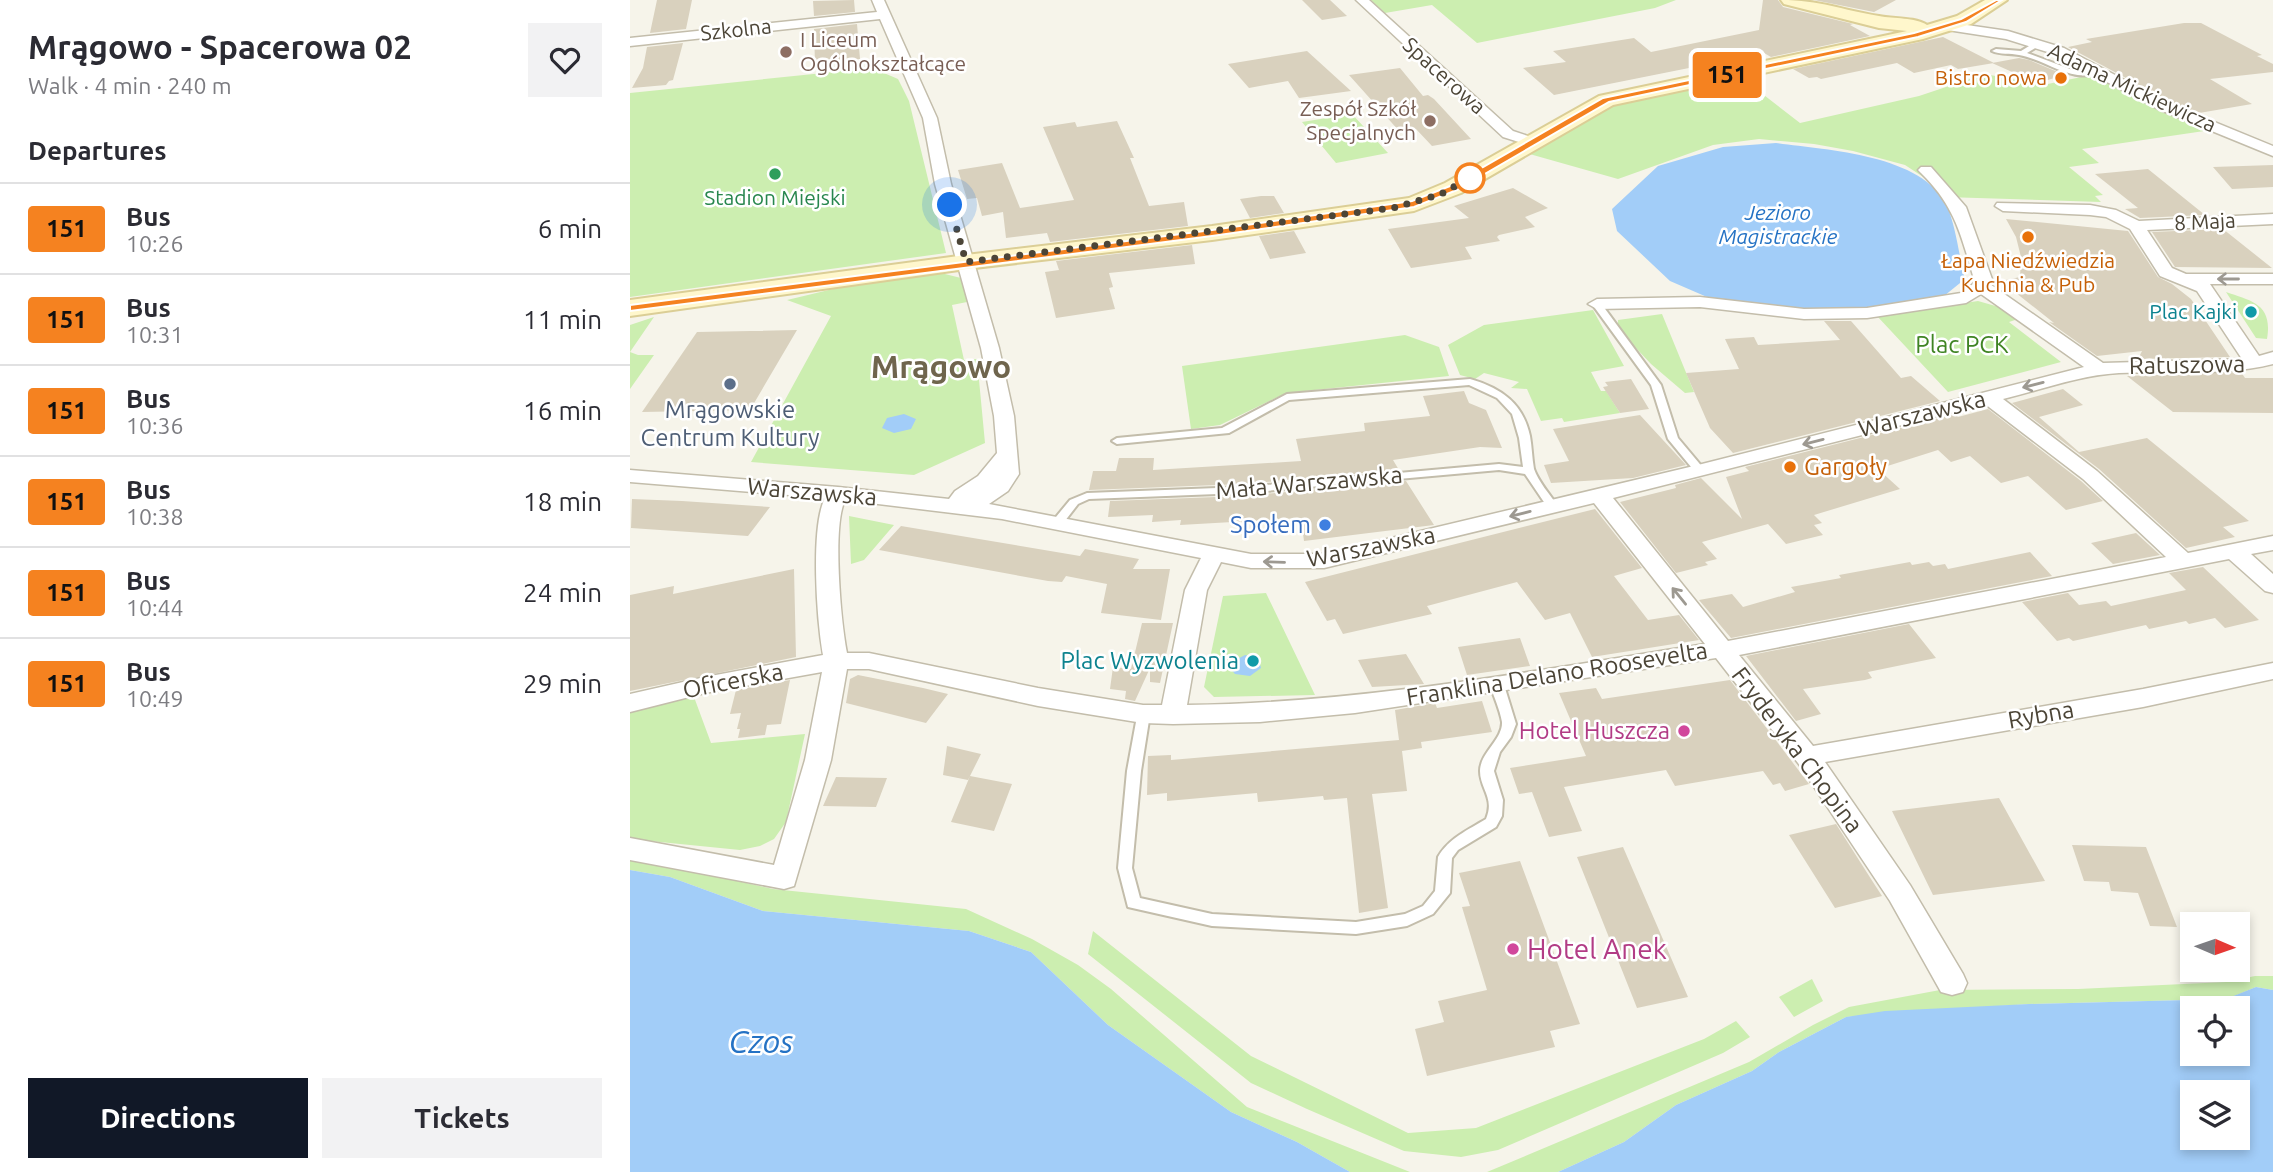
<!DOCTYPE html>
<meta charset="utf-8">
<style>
:root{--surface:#fff;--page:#f2f2f3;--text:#2b2b33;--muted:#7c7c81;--line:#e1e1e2;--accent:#111827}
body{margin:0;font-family:Ubuntu,sans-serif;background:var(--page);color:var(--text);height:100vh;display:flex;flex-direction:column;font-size:26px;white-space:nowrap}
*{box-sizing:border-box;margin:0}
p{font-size:23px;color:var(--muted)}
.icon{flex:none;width:38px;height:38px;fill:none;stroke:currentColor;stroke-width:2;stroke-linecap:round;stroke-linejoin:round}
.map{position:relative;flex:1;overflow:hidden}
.details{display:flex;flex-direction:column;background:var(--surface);width:630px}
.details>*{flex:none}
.badge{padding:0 14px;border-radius:5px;font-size:24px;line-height:46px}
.needle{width:46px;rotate:92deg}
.fabs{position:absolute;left:1550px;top:912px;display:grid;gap:14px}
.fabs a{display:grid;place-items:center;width:70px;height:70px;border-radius:0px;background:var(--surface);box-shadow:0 4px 10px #0003;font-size:35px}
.you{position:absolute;width:35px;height:35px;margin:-18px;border:5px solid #fff;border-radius:50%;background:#1a73e8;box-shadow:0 0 0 10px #1a73e833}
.map>.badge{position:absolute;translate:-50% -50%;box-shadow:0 0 0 4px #fff}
h2{padding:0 28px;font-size:26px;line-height:63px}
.round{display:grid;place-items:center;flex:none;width:74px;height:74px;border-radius:0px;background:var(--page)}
.overview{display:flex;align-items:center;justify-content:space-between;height:119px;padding:0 28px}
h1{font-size:33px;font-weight:700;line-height:52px}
.action{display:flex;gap:14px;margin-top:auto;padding:14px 28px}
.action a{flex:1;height:80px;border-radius:0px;background:var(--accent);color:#fff;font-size:28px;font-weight:700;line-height:80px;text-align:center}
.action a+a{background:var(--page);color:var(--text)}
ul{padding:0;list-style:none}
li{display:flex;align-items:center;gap:21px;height:91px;padding:0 28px;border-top:2px solid var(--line)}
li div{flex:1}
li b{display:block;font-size:26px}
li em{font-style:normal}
li .badge{min-width:77px;font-weight:700;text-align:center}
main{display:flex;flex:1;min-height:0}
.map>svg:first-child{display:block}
.green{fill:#cceeb0}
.water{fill:#a2cdf8;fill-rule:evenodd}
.building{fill:#d9d1be}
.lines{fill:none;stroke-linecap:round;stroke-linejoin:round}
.lane-casing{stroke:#c3bdab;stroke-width:4}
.street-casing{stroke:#c3bdab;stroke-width:3}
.secondary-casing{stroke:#dbce96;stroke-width:4}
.lane{fill:#fff;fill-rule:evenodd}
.street{fill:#fff;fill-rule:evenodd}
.secondary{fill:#fff7cc;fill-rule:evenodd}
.oneway{stroke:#9d9991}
.line{fill:#f58220;stroke:#fff;stroke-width:2}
.walk{stroke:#4c4537;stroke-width:7;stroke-dasharray:0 12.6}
.education-dot{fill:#8d6e63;stroke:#fff;stroke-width:2.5}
.food-dot{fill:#e8710a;stroke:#fff;stroke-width:2.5}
.leisure-dot{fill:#2e9e5b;stroke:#fff;stroke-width:2.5}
.stop-dot{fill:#fff;stroke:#f58220;stroke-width:3.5}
.culture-dot{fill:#0f9aa8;stroke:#fff;stroke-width:2.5}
.service-dot{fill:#5c6f8a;stroke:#fff;stroke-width:2.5}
.shop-dot{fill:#3f7fe0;stroke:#fff;stroke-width:2.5}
.hotel-dot{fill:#d1479c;stroke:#fff;stroke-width:2.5}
.labels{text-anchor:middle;stroke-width:5;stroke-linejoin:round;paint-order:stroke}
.far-street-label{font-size:21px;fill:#4c4537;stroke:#fff}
.far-education-label{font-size:21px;fill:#785e54;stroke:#fff;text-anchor:start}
.far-food-label{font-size:21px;fill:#c56008;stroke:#fff;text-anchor:end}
.far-leisure-label{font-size:21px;fill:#27864d;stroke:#fff}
.far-water-label{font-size:21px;font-style:italic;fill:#2472c4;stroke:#fff}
.far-culture-label{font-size:21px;fill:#0d838f;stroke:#fff;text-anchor:end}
.park-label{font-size:24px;fill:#3f8423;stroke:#fff}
.street-label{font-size:24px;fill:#4c4537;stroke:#fff}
.service-label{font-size:24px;fill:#4e5e75;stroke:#fff}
.food-label{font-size:24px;fill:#c56008;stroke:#fff;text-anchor:start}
.shop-label{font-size:24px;fill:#366cbe;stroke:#fff;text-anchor:end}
.culture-label{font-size:24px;fill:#0d838f;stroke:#fff;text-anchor:end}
.hotel-label{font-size:24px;fill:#b23c85;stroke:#fff;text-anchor:end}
.near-hotel-label{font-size:28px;fill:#b23c85;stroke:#fff;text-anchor:start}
.district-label{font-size:32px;font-weight:bold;fill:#6f654d;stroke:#fff}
.near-water-label{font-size:32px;font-style:italic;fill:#2472c4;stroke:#fff}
</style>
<main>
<section class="details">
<div class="overview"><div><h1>Mrągowo - Spacerowa 02</h1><p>Walk · 4 min · 240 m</p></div><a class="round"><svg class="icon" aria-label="heart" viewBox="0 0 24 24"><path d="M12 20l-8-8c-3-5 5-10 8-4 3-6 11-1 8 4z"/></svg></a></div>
<h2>Departures</h2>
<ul>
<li><span class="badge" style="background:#f58220;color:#111">151</span><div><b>Bus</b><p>10:26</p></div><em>6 min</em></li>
<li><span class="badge" style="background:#f58220;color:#111">151</span><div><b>Bus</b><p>10:31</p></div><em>11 min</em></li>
<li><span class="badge" style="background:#f58220;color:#111">151</span><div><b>Bus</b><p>10:36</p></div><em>16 min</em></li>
<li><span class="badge" style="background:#f58220;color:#111">151</span><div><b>Bus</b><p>10:38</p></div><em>18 min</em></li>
<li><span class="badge" style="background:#f58220;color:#111">151</span><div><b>Bus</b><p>10:44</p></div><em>24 min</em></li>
<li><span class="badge" style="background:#f58220;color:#111">151</span><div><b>Bus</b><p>10:49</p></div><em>29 min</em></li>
</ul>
<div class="action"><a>Directions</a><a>Tickets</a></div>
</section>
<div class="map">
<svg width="1643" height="1172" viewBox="0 0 1643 1172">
<rect width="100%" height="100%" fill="#f6f4ea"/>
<path class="green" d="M741,0H1046L1025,8L847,43L802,5L755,13Z
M247,70L268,79L279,101L316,253L0,297V93L213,71Z
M1355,74L1413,85L1461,75L1516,103L1581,130L1452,149L1469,163L1439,167L1473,195L1465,196L1471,202L1315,197L1304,184L1275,165L1223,151L1184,144L1129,139L1083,145L988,179L896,153L912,147L980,102L1112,78L1170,123L1289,96Z
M722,114L758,153L706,163L672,122Z
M311,273L331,278L337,302L322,305L334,360L347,359L355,443L284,475L121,462L201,316L157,300L203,289Z
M1596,292C1622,301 1643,304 1637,339L1626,338Z
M1348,301L1376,309L1388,319L1379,322L1431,362L1318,392L1247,316Z
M963,310L994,366L961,372L971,391H976L990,413L934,422L932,418L911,421L897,389L881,388L889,382L854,373L845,379L830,375L818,345L854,325Z
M1032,314L1064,392L1055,393L1021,364L988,329V320Z
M24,317L0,352L8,355H24L0,389V325Z
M775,335L809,347L819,376L656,393L590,425L561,429L552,366Z
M219,516L264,525L234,560L221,564Z
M636,593L685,695L584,697L574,687L593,596Z
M64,697L81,743L175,734L156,822L144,839L130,846L110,850L0,839V711Z
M0,857L143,889L336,909L402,939L448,965L481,989L617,1107L780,1172H720L667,1142L601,1112L478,1025L401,952L339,931L133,911L40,877L0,870Z
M463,931L621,1056L778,1133L846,1128L1074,1039L1106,1021L1120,1037L1093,1053L868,1150L831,1157L774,1151L677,1109L621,1083L458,954Z
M1625,976H1643V990L1626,987L1597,999L1399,1004L1216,1017L1149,1052L1122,1071L1046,1105L994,1142L928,1172H857L1119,1062L1183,1025L1219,1007L1310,990L1448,989L1596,982Z
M1182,979L1193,1001L1164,1017L1149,997Z"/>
<path class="water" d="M1146,143C1195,150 1293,154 1317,206C1326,227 1329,256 1335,279L1314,296L1252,307L1186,310L1077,297L1040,281L987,231L982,209L1028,166L1093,147Z
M274,414L286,419L281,429L264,433L252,428L257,418Z
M615,655L628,658L631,668L620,676L605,674L600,668L602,662Z
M0,870L40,877L133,911L339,931L401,952L478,1025L601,1112L667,1142L720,1172H0Z
M1626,987L1643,990V1172H928L994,1142L1046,1105L1122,1071L1149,1052L1216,1017L1255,1011L1399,1004L1596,999ZM1563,1008H1608V1054H1563ZM1563,1092H1608V1138H1563Z"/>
<path class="building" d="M27,0H62L56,29L20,33Z
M224,0L225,12L184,16L183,1Z
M672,0H700L717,16L692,20Z
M1133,0H1148L1153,7L1223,24L1220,25L1240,36L1141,57L1134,53L924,95L893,68L936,62L923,51L1004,38L1021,52L1129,30Z
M1184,0H1266L1244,12Z
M1554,23H1571L1632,55L1627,56L1643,64V72L1580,79L1622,104L1569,113L1539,101L1438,47L1462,42L1456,39Z
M227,24L230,59L185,64L184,29Z
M1313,37L1364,63L1328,69L1321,65L1284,73L1267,63L1191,79L1187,77L1179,78L1163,69Z
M53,43L43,80L39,81L36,85L2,88L13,68L17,47Z
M677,51L721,91L669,98L658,81L619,88L598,64Z
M1389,58L1399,60L1435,75L1407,83L1362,63Z
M770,68L793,96L798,95L804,99L841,139L802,146L786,129L770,132L719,75Z
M487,121L504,158H500L519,206L554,202L558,226L420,242L417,233L376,238L373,212L352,216L347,198L337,199L328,170L372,163L390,208L444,200L413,127L445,122L447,127Z
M1643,165V187L1602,189L1583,167Z
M1518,169L1575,215L1510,218L1495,209L1508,208L1465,174Z
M883,188L918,208L895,217L905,227L869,235L867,237L870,241L835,247L842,259L781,268L758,229L839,218L824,206Z
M631,196H644L654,213L620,218L610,199Z
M1376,219L1498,231L1528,277L1542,284L1561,299L1600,357L1508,359L1512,351L1467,356L1419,322L1424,323L1371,281L1390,277L1391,257L1386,237Z
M1593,229L1642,268L1545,267L1522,232Z
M664,231L676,253L640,259L629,236Z
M562,245L565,264L479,273L483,287L479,288L485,309L426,318L415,272L429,270L426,261Z
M1194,321H1221L1271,378L1281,376L1310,401L1103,453L1080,428L1056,373L1109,369L1095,339L1124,337L1128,345L1210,340Z
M167,330L120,410L12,412L67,332Z
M1611,372L1615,378H1643V413L1543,412L1497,376Z
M1001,379L1019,409L990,413L973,387L978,386L975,382Z
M1433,389L1453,405L1409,417L1449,452L1517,438L1619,521L1593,527L1605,537L1556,548L1469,469L1382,403Z
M834,391L839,403L856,410L872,448L850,447L763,460L769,470L613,484L459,490L463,471H486L489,458H524L523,470L671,461L666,439L735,431L734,423L800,416L793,396Z
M1358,409L1451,481L1473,501L1436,510L1398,476L1371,483L1340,456L1321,462L1308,450L1248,469L1270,489L1184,515L1192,523L1184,525L1193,535L1156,544L1138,524L1072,542L1087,559L1075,562L1078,565L1046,573L990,502L1046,488L1045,485L1071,478L1112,519L1096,477L1119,471L1115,467L1325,414L1328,417Z
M1010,415L1056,465L1003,478L921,483L914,465L939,461L923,429Z
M776,481L804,525L674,541L671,518L550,525L551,520L522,522L523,515L478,517L480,501L613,496Z
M2,499L52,501L140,507L118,536L1,528Z
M965,509L1012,568L984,576L1018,620L1049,615L1069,640L962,657L940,613L915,620L887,582L797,606L802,614L713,634L705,619L697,621L675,582Z
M271,526L450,556L455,549L509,559L503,569H540L531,620L471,613L477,584L436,576L432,582L418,581L249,550Z
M1506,533L1530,555L1483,564L1461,543Z
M1400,552L1422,576L1101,638L1069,600L1102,594L1113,607L1165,592L1161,587L1211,578L1209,575L1280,562L1282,565L1299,562L1303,566L1315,564L1318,569Z
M1573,567L1629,620L1595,628L1585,618L1559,624L1556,621L1519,629L1516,625L1443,641L1439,638L1427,641L1392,602L1438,593L1449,605L1476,601L1481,606L1556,590L1539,573Z
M164,569L166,657L0,691V595L44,586L43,594Z
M512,623H543L530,683L520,682V668L505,701L495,699L496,691L480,689L483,667L501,669Z
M1279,624L1306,658L1238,672L1242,678L1235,680L1173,689L1191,714L1166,721L1116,656Z
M890,638L900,666L837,675L828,647Z
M776,654L794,684L742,687L728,660Z
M228,675L293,688L318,694L296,723L216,703L220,679Z
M160,680L151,724L137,725L135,735L108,738L110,729H107L111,713L100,714L106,690Z
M1100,680L1179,784L1155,791L1150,783L1143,785L1133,771L1045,786L1036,770L934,787L952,831L919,837L902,792L889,794L880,768L956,756L929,693L966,688L972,699Z
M852,701L862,732L791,742L792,748L772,751L777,791L742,794L758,908L729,913L717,798L694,800L693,796L628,802L627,793L537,801V793L517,795L518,756L541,755V760L769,740L765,710L805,703L807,708Z
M317,746L351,754L338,780L313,775Z
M340,776L382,784L364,831L321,822Z
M206,777L257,778L246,807L193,806Z
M1369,798L1415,881L1303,895L1262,811Z
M1206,824L1241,879L1252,896L1205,908L1159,835Z
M1442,845L1516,847L1547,927L1520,926L1508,893L1481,891L1479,882L1454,881Z
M993,847L1058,997L1007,1008L947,857Z
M890,861L950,1024L920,1031L925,1047L797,1076L785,1029L814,1022L808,1001L857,990L832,907L840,906L829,873Z"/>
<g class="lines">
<defs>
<path id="lane" d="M1407,41L1411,43L1410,45L1397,53L1448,72L1469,69L1473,71C1444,86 1418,60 1389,55C1380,53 1370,55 1362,51L1366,49L1391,51Z
M967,301L970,302L1031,385L1048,438L1074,469L1076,471L1074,473H1066L1038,439L1021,385L962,304Z
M840,379C871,388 893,403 900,436C902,447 902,458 904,469C908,481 920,495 928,506L926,508H918L895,474L869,470L613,493L459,499L448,504L431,526L427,527L421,523L440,500L457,493L613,487L869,464L893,467L889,438L882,414L867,398L839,385L659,400L599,433L487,444L482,441L487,438L592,428L657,394Z
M867,680L872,682L874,685L886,724L881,737L870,752L864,771L873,800L872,816L866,827L828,850L822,858L820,893L803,914L777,926L726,934L582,926L498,907L488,868L497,771L508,711H518L520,714L511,771L502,868L510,898L582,914L726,922L775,914L793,906L805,891L808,857C819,838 838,830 856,819C865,798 850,789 850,771C850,753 873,739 872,722C870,710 864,697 860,685L862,682Z"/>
<path id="street" d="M242,0H254L307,118L321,184L369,348L384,416L389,474L378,491L359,504L621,554H694L1068,465L1454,367L1351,294L1336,303L1237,318L1174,319L1070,307L967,309L958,304L967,299L1070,297L1174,309L1237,308L1331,293L1343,284L1344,279C1331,235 1325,206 1291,173L1288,170L1291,167H1301L1336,207L1362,279L1360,284L1473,363L1612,359L1567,291L1530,276L1500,229L1476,217L1460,215L1373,211L1365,206L1367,203L1460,205L1486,210L1509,221L1643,214V224L1517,230L1542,268L1556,274H1643V284H1580L1629,356L1643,352V364C1593,377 1541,370 1489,373C1450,375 1411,390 1373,399L1467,471L1558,553L1643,536V550L1621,554L1643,574V593L1635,591L1599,559L1109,655L1183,746L1513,689L1643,663V679L1513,707L1195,762L1280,885L1333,974L1337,983L1333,992L1322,995L1311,992L1260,901L1168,763L1086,658L725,713L630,722L543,724L513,723L408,706L239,669H217L201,760L164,886L154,889L0,860V838L144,865L175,760L192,672L75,693L0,712V694L75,677L193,655C187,621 180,528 195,498L0,482V470L208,487L319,499L325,491L348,476L367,453L364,416L351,348L305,184L293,118L250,19L0,46V38L247,12ZM1355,404L1453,479L1536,557L1098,641L983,498ZM215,500L372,519L571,558L555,590L532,705H513L408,688L239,653H217C211,622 202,527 215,500ZM964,503L1075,644C903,671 731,703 557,705L577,590L591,562L621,568H694Z
M726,0H739L883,131L907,139L909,142L907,145L902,146L873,137Z
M1316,22L1378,31L1434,48L1538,103L1643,146V156L1528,109L1424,54L1376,39L1311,29L1310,26Z"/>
<path id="secondary" d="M1151,0C1190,0 1212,10 1249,16C1264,19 1285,17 1297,25L1327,16L1355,0H1377L1341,24L1293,39L983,105L831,193L784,211L582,240L336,269L0,316V300L336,255L582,226L779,198L815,183L969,96L1277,31L1249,28L1154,4Z"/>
</defs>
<use href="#lane" class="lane-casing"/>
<use href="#street" class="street-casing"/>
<use href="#secondary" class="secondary-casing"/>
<use href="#lane" class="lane"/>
<use href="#street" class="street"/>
<use href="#secondary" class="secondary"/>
</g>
<defs><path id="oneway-shaft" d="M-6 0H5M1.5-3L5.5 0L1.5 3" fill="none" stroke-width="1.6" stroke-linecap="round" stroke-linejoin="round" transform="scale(1.75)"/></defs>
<g class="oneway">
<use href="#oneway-shaft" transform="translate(1598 279) rotate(180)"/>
<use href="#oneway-shaft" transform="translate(1403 385) rotate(166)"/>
<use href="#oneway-shaft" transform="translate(1183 442) rotate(166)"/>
<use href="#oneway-shaft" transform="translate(890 514) rotate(166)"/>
<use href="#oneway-shaft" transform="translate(644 562) rotate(-178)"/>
<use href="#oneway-shaft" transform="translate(1049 596) rotate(-129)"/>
</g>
<path class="line" d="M1366,0H1372L1336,22L1288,37L979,102L827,190L784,207L582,236L0,311V305L582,230L782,201L820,186L973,98L1284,33L1331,19Z"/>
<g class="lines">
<path class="walk" d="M320,205L336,262L763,208L811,194L840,178"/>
</g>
<g class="education-dot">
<circle cx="156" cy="52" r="7"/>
<circle cx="800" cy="121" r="7"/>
</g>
<g class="food-dot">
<circle cx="1431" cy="78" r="7"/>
<circle cx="1398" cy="237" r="7"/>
<circle cx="1160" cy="467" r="7"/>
</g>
<circle class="leisure-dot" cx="145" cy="174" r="7"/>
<circle class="stop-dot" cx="840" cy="178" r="14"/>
<g class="culture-dot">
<circle cx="1621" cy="312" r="7"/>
<circle cx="623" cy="661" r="7"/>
</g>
<circle class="service-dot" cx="100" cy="384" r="7"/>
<circle class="shop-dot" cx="695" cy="525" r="7"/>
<g class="hotel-dot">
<circle cx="1054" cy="731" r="7"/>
<circle cx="883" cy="949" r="7"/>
</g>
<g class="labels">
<g class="far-street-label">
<text transform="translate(106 30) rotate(-6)" y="7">Szkolna</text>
<text transform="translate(814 76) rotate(42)" y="7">Spacerowa</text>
<text transform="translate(1502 88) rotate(25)" y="7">Adama Mickiewicza</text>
<text transform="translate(1575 222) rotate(-3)" y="7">8 Maja</text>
</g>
<g class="far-education-label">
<text x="170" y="47">I Liceum<tspan x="170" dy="24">Ogólnokształcące</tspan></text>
<text x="786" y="116" text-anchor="end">Zespół Szkół<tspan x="786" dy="24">Specjalnych</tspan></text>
</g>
<g class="far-food-label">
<text x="1417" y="85">Bistro nowa</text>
<text x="1398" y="268" text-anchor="middle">Łapa Niedźwiedzia<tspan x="1398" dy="24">Kuchnia &amp; Pub</tspan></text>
</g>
<g class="far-leisure-label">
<text x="145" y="205">Stadion Miejski</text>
</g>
<g class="far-water-label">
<text x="1148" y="220">Jezioro<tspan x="1148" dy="24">Magistrackie</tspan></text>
</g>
<g class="far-culture-label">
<text x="1607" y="319">Plac Kajki</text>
</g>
<g class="park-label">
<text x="1332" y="353">Plac PCK</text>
</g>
<g class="street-label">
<text transform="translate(1557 365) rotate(-1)" y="8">Ratuszowa</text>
<text transform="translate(1292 414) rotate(-14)" y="8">Warszawska</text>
<text transform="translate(679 483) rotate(-5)" y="8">Mała Warszawska</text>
<text transform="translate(182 492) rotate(5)" y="8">Warszawska</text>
<text transform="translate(741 547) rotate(-11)" y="8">Warszawska</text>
<text transform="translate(927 674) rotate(-9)" y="8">Franklina Delano Roosevelta</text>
<text transform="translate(103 681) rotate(-11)" y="8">Oficerska</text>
<text transform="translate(1411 715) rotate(-10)" y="8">Rybna</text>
<text transform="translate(1167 750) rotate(53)" y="8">Fryderyka Chopina</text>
</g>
<g class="service-label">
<text x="100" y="418">Mrągowskie<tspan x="100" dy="28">Centrum Kultury</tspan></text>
</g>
<g class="food-label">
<text x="1174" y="475">Gargoły</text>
</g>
<g class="shop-label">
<text x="681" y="533">Społem</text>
</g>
<g class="culture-label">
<text x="609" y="669">Plac Wyzwolenia</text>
</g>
<g class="hotel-label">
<text x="1040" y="739">Hotel Huszcza</text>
</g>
<g class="near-hotel-label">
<text x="897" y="959">Hotel Anek</text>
</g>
<g class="district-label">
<text x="311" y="378">Mrągowo</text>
</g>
<g class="near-water-label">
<text x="131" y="1053">Czos</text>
</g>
</g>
</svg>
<div class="fabs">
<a><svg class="needle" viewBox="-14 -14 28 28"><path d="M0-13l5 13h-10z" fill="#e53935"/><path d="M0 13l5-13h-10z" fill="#7c7c81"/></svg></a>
<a><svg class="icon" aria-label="locate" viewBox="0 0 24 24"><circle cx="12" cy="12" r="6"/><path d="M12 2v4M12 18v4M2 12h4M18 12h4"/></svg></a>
<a><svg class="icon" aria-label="layers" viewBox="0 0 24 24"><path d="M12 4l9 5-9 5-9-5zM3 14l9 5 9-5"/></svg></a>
</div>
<div class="you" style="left:320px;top:205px"></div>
<b class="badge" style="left:1097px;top:75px;background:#f58220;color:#111">151</b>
</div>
</main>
